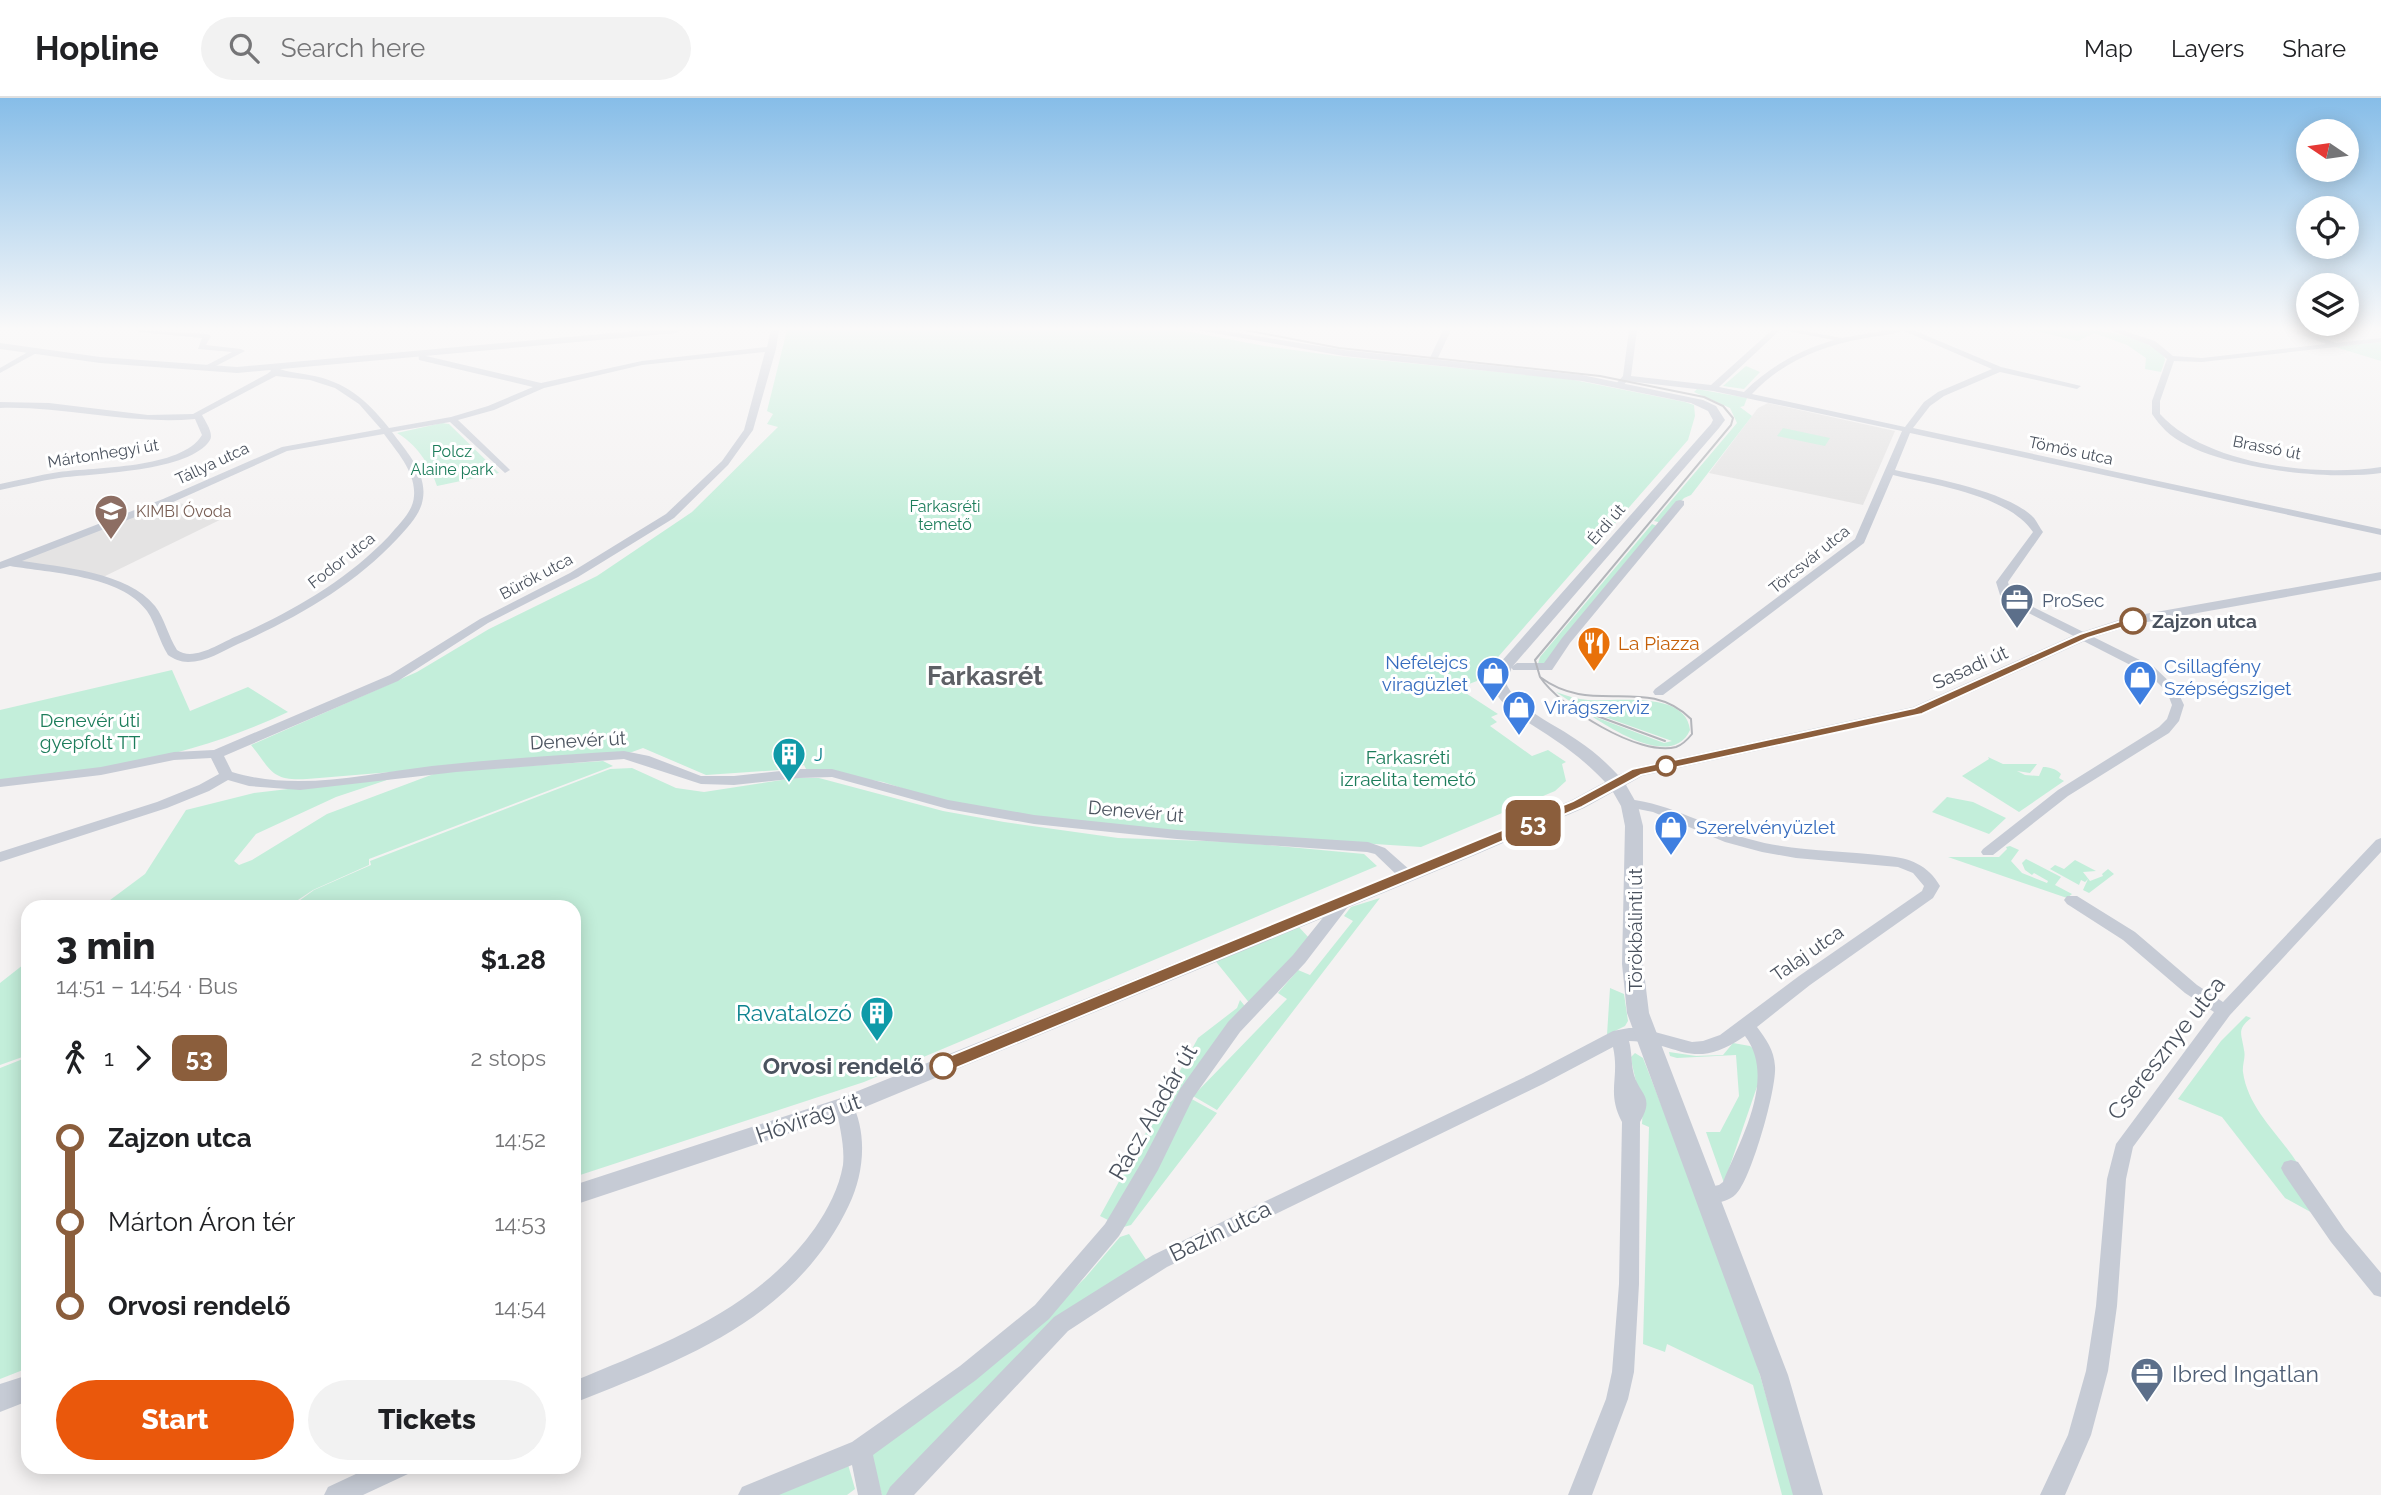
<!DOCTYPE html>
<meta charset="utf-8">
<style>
:root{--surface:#fff;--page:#f2f2f2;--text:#202124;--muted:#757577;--line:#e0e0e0;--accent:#ea580c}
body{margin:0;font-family:Raleway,sans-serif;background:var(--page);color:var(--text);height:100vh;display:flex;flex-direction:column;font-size:26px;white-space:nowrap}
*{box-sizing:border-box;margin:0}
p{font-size:23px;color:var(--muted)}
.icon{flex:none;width:38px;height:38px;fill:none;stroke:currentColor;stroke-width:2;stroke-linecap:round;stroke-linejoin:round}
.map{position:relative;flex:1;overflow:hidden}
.panel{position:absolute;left:21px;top:802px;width:560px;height:574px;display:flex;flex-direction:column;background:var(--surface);border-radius:21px;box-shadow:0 4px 18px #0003}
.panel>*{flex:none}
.badge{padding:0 14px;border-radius:10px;font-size:24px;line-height:46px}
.needle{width:46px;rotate:283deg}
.controls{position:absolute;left:2296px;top:21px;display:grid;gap:14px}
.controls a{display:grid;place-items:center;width:63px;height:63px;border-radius:50%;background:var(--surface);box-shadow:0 4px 18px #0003;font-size:35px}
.map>.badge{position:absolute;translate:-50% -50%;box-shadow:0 0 0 4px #fff}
.legs{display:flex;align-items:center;gap:10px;height:77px;padding:0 35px;font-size:23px}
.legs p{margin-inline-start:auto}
.summary{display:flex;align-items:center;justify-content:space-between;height:119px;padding:0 35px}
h1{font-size:38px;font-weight:800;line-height:52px}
.button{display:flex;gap:14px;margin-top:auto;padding:14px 35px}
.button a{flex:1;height:80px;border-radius:42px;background:var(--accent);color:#fff;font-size:28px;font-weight:800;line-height:80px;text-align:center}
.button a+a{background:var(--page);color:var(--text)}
ul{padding:0 35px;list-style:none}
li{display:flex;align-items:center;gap:24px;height:84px;font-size:26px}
li i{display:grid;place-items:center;width:10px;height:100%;margin:0 9px;background:currentColor}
li i::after{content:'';width:18px;height:18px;margin:-9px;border:5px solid;border-radius:50%;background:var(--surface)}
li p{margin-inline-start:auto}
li:first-child i{background:linear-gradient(#0000 50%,currentColor 0)}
li:last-child i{background:linear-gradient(currentColor 50%,#0000 0)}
header{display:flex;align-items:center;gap:42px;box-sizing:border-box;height:98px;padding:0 35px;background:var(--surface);border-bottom:2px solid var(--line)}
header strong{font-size:33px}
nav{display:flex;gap:38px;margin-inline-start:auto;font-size:24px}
.search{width:490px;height:63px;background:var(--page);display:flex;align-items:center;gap:18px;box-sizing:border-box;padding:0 24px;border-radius:38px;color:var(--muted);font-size:26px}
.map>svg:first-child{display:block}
.education{fill:#e4e3e3}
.green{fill:#c3eeda}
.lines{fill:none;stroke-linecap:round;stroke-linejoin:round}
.minor{fill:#c6cbd5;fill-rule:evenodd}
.tertiary{fill:#c6cbd5;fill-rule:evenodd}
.tram{stroke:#b4b6bb;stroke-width:2}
.line-1{fill:#8b5e3c;stroke:#fff;stroke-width:2}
.stop-1-dot{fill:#fff;stroke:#8b5e3c;stroke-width:3.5}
.labels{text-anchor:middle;stroke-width:6;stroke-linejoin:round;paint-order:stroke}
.far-street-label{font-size:16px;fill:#4a525e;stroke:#fff}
.far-park-label{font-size:16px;fill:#1d7d5b;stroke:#fff}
.far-education-label{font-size:16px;fill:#785e54;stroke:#fff;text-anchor:start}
.service-label{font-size:19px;fill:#4e5e75;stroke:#fff;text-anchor:start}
.stop-label{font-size:19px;font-weight:bold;fill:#4a525e;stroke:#fff;text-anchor:start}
.food-label{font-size:19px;fill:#c56008;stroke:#fff;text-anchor:start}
.shop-label{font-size:19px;fill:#366cbe;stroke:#fff;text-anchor:start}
.street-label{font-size:19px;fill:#4a525e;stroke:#fff}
.park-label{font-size:19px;fill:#1d7d5b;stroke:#fff}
.culture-label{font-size:19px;fill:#0d838f;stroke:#fff;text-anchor:start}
.near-culture-label{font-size:23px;fill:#0d838f;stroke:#fff;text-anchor:end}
.near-street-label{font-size:23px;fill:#4a525e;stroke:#fff}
.near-stop-label{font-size:23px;font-weight:bold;fill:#4a525e;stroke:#fff;text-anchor:end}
.near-service-label{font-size:23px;fill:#4e5e75;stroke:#fff;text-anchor:start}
.district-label{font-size:26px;font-weight:bold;fill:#5e6066;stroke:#fff}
</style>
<header>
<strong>Hopline</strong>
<div class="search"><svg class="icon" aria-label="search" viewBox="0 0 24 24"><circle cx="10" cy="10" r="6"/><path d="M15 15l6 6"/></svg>Search here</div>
<nav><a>Map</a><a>Layers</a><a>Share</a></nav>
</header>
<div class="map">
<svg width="2381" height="1397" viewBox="0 0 2381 1397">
<rect width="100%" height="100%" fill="#f4f2f2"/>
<path class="education" d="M1768,305L1895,333L1863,407L1709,375L1758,310Z
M167,403L234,415L97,482L11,464Z"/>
<path class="green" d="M787,232H1180L1265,248L1337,258L1569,281L1685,304L1694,307L1695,318L1688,342L1477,583L1458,590L1498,616L1491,619L1497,624L1490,628L1532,658L1548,652L1566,664L1562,666L1566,683L1555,693L1421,749L1140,731L983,712L929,699L883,684L806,671L804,667L795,671L706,677L643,650L632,654L307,681C271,683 272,673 251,647L417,574L489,531L597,478L692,414L778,329L767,326L773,316L767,313Z
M2031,232C2080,232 2119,227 2163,255L2165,262L2161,274L2145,271L2146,260L2127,247L2094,235L2078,243Z
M2381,244V263L2335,249Z
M1746,268L1760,274L1744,291L1723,288Z
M1697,291L1747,300L1744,308L1740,309L1752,318L1691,397L1684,400L1662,425L1654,423L1737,325L1730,310L1694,294Z
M442,325L449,326L499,375L437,388C430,366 415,345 397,335Z
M1783,330L1830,340L1825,348L1777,338Z
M1652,426L1657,428L1544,567L1538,566L1540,559Z
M172,572L190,613L248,589L288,614C191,659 105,673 0,685V612Z
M1556,594C1567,598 1577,601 1588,602C1615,604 1686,592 1690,632C1673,671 1611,631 1590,617L1664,645L1672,643L1580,610Z
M1988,659L2003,666H2037L2030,675L2017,673L2025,677L2039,678L2043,669C2050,669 2056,671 2061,676L2059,680L2064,683L2019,714L1962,678L1989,661Z
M603,663L613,668L369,761V767L313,792L289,808H102L145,776L186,712L254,695L399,678L336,699L256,736L234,763L239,767L252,762L327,716L439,674Z
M632,670L676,690L704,694L795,680H819L943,713L1004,724L1118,740L1235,744L1364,756L1377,768L864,984L574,1079V808H292L314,792L371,767L370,763L610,671Z
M1947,699L1973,704L2006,720L1989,736L1932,714Z
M2010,748L2019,752L2011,763L2022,775L2047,785L2048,783L2034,775L2032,777L2025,772L2022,765L2026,761L2061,779L2055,787L2072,796L2067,800L1948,759H1999L2007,751L2006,749Z
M2075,762L2096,773L2083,774L2090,783L2103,778L2102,776L2108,771L2114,776L2089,795L2083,792L2088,781L2085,784L2081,782L2079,787L2050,771L2055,767L2064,771Z
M1380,800L1217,1012L1193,998L1287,901L1278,895L1298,872L1310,877L1353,823L1344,818L1351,809Z
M1297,827L1310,841L1251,907L1213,860Z
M28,863V957L0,967V885Z
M1610,890L1624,896L1628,923L1625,928L1607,937Z
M1240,902L1248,912L1114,1125L1100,1118L1198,940L1237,910Z
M2246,918L2251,920C2236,932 2242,936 2244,952C2246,959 2242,967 2243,974C2248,1011 2279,1036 2298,1066C2307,1080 2310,1101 2316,1117L2285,1100L2222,1019L2178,1001L2221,943Z
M1733,945L1750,948L1757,954L1761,977L1724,1085L1706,1034H1720L1739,998L1736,957L1677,960L1670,958L1669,954L1696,958L1723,957Z
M1635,955L1643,960L1740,1209L1795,1397H1782L1753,1287L1667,1246L1665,1254L1643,1246L1649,1029L1642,1026C1644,1002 1634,983 1631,959Z
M28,959V1270L0,1281V970Z
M1188,999L1217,1015L1131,1127L1120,1130Z
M1129,1136L1147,1163L1115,1185L890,1397H882L869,1353L1048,1216L1085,1180L1120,1139Z
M847,1363L855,1391L847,1397H768Z"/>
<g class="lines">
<path class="minor" d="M135,232L207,236L211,238L206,247L241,251L245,253L208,272L204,270L205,268L232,254L198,251L202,240L139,234Z
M771,232H779L776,251L753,332L728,367L674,420L578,479L488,525L398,583L224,658L232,674C298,694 366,676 432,668C496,661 560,657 624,653L649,658L701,678H734L799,671H832L948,702L1034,717L1177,732L1368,744L1385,750L1411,773L1414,777L1411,781H1401L1375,756L1367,754L1177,741L1034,726L948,711L832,679L799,680L734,687L701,686L624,661L456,674L300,692L249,688L228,682L209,693L167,710L0,764V754L157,704L199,687L219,676L211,660L174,662L101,677L0,689V681L101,669L174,654L214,652L390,577L480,521L570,475L666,416L722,363L744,332L765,254L642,267L544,290L494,312L458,322L508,370L510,372L505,375L450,324L392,334C406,353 427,375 423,400C421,416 408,429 398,440C353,488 298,519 238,546C223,553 206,564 188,564C180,564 174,561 168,557C159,543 156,526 147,513C121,477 50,475 10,468L0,471V464L163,401L282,349L381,331L359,306L335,290L310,282L276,278L202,317C205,323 214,335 210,342C190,374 94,375 59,380C39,383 20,388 0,392V386C20,382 39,377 59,374C95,369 182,371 202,337L195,321C129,327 66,308 0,310V304L49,305L148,317L193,316L267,276L271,273L269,270L273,268C284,274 295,274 309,277C345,283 367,302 389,330L451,319L488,308L533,289L419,262L418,254H424L426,258L541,285L642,263L767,249ZM384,336C397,354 416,374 414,398C413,414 399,426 389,438C346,483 293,513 237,538C220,545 194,564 177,552C168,538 165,521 155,508C128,474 61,469 22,463L171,405L287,353Z
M1443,232H1451L1436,264L1429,266L1428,264Z
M1629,232H1637L1631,278L1711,287L1772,232H1780L1719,289L1744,294C1770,268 1798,253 1834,242L1782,232H1799L1842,240L1887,232H1913L2001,269L2081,288L2077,291L2000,274L1944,298L1930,308L1913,330L2381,431V437L1910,335L1895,372C1932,380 2008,393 2034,420C2037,424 2040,430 2043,434L2008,484L2011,496L2019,502L2154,569L2176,590L2184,607L2179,623L2169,635L2068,698L1993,757H1983L1981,754L1983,751L2058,692L2159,629L2167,621L2172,607L2167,594L2154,581L2146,575L2011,506L2000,497L1996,484L2033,434C2008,397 1934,387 1893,377L1864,445L1663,597H1655L1653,594L1655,591L1855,441L1902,333L1713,293L1627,283L1622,289H1616L1615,287L1623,278ZM1904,233L1992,271L1938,294L1924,304L1905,329L1752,296C1782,264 1819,249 1861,241C1875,238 1890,237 1904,233Z
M2110,232H2121L2155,243L2173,258L2202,260L2326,246L2288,232H2299L2336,245L2381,240V244L2202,264L2174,263L2160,303V316C2206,367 2316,379 2381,369V375C2328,383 2206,370 2166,333C2161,328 2156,322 2152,316V303L2167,261L2149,247Z
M33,251L40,253L0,275V270Z
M1680,402L1684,403V407L1570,545L1552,572H1513L1511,569L1517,565H1544L1562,540L1676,403Z
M1628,701C1672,706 1707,729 1749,741C1794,754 1841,752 1887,758C1910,760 1928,767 1940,788L1933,800L1810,887L1757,929C1766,941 1774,952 1775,968C1777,990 1751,1082 1736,1096C1727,1105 1711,1107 1700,1103L1697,1097L1700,1091L1719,1087L1723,1084C1740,1042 1777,980 1745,938C1691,975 1680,944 1629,943C1632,953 1631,967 1634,977C1640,997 1655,998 1640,1024L1639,1186L1634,1274L1628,1301L1592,1397H1568L1606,1301L1612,1274L1619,1186L1622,1024C1606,994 1620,980 1613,949L1543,986L1167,1169L1126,1195L1068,1233L914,1397H886L890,1389L1054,1219L1153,1157L1531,976L1613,933L1629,930H1640L1692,944L1703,943L1720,937L1799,878L1922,793L1924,788L1913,775L1898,769L1796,760L1762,754L1725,744L1653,714L1623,708L1621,705L1623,702Z
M2381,740V754L2230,917L2133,1049L2126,1081L2117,1208L2108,1273L2091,1337L2065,1397H2040L2068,1337L2086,1273L2096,1208L2107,1081L2116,1046L2214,914L2185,895L2123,842L2067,806L2064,802L2067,798H2077L2135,834L2197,887L2223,904L2376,742Z
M1346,796L1351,797L1354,801L1351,805L1305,865L1240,934L1193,1000L1158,1072L1119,1138L1049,1221L976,1282L873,1357L882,1397H858L852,1367L779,1397H738L742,1389L852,1344L960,1268L1035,1207L1105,1126L1144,1060L1180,991L1228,924L1293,857L1341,797Z
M845,1001L851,1003C868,1035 864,1076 849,1107C795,1221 684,1261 574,1305V1283C663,1246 757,1212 815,1130C828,1111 839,1090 843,1067C845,1047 839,1027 836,1008L839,1003Z
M2291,1062L2298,1064L2345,1132L2381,1175V1199L2374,1197L2331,1144L2284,1076L2281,1070L2284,1064Z
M373,1368H411L408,1376L363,1397H324L328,1389Z"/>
<path class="tertiary" d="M645,232H681L676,235L237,275L100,265L0,251V245L100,259L237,269Z
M1197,232H1219L1344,252L1582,277L1703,302L1716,308L1725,322L1719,330L1512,569L1506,585C1517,611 1554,626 1577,642C1592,652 1606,664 1618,677L1637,669L1913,609L2079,535L2128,519L2381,474V482L2136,526L2089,541L1924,616L1642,678L1626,687L1638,708L1643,728V866L1649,915L1788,1277L1823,1397H1793L1760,1277L1627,915L1622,866L1625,728L1621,708L1613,694L1584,710L1475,757L853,1014L574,1107V1087L838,1001L1461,749L1572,702L1605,684C1590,668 1573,654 1555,642C1531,625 1502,613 1490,585L1500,565L1711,326L1713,322L1708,313L1691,305L1582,283L1344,258Z
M28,1277V1303L0,1314V1286Z"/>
<path class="tram" d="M1245,232L1339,250L1600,278L1704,299L1723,308L1733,320L1731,327L1535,562L1540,579
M1540,579C1593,619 1645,576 1691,621L1692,636C1688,641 1682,647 1676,649C1639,659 1560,609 1540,579Z
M1597,618L1665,643"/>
</g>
<linearGradient id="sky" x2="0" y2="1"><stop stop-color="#86bde8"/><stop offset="0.54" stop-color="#faf9f9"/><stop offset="1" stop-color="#faf9f9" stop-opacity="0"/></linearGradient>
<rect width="2381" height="427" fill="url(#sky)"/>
<path class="line-1" d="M2133,519L2137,520V525L2088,540L1922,616L1641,677L1582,709L1473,756L949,973H937L934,968L937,963L1573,703L1632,671L1914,610L2080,536Z"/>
<defs>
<symbol id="school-pin" viewBox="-11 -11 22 30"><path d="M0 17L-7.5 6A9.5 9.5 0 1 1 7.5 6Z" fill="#8d6e63" stroke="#fff"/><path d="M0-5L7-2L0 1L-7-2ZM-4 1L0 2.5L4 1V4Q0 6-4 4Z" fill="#fff"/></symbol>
<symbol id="office-pin" viewBox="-11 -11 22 30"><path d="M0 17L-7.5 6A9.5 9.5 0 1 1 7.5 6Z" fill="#5c6f8a" stroke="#fff"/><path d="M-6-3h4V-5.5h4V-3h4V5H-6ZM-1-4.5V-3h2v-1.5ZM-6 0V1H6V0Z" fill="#fff"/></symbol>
<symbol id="restaurant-pin" viewBox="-11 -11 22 30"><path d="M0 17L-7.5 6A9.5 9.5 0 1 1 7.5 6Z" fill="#e8710a" stroke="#fff"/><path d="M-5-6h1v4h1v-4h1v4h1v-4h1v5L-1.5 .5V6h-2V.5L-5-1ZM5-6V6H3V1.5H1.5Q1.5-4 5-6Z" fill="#fff"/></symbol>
<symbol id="shop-pin" viewBox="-11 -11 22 30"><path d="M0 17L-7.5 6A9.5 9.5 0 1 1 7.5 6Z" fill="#3f7fe0" stroke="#fff"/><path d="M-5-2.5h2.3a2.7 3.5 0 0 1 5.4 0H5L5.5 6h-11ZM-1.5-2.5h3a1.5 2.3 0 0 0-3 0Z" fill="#fff"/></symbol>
<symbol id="building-pin" viewBox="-11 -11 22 30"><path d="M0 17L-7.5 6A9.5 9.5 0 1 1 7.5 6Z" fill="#0f9aa8" stroke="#fff"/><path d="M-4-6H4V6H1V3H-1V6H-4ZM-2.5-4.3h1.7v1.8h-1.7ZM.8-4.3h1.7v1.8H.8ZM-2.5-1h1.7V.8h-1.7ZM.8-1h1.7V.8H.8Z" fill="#fff"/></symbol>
</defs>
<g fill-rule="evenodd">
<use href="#school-pin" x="92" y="394" width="38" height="52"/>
<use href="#office-pin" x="1998" y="483" width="38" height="52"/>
<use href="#restaurant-pin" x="1575" y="526" width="38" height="52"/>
<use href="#shop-pin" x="1474" y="556" width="38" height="52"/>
<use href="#shop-pin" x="2121" y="560" width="38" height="52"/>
<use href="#shop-pin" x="1500" y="590" width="38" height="52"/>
<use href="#building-pin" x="770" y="637" width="38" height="52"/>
<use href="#shop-pin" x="1652" y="710" width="38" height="52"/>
<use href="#building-pin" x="858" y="896" width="38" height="52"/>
<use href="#office-pin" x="2128" y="1257" width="38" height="52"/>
</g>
<g class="stop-1-dot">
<circle cx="2133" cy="523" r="12"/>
<circle cx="1666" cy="668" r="9"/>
<circle cx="943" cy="968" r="12"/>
</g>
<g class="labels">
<g class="far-street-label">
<text transform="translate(2267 349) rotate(11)" y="6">Brassó út</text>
<text transform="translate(2071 352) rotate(12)" y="6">Tömös utca</text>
<text transform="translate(103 355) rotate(-9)" y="6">Mártonhegyi út</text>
<text transform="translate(212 365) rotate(-25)" y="6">Tállya utca</text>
<text transform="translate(1606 426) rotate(-49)" y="6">Érdi út</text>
<text transform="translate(1809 461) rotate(-39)" y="6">Törcsvár utca</text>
<text transform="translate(341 462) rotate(-38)" y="6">Fodor utca</text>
<text transform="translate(536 478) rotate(-28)" y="6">Bürök utca</text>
</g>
<g class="far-park-label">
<text x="452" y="359">Polcz<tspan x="452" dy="18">Alaine park</tspan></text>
<text x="945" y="414">Farkasréti<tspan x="945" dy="18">temető</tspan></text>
</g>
<g class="far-education-label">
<text x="136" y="419">KIMBI Óvoda</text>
</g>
<g class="service-label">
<text x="2042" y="509">ProSec</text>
</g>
<g class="stop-label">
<text x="2152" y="530">Zajzon utca</text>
</g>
<g class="food-label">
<text x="1618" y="552">La Piazza</text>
</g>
<g class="shop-label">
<text x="1468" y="571" text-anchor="end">Nefelejcs<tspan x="1468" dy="22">viragüzlet</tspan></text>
<text x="2164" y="575">Csillagfény<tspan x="2164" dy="22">Szépségsziget</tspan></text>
<text x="1544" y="616">Virágszerviz</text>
<text x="1696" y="736">Szerelvényüzlet</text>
</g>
<g class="street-label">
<text transform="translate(1970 569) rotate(-24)" y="7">Sasadi út</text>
<text transform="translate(578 642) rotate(-3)" y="7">Denevér út</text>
<text transform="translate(1136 713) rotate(5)" y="7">Denevér út</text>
<text transform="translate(1635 832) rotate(-90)" y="7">Törökbálinti út</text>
<text transform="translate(1807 855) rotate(-35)" y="7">Talaj utca</text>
</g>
<g class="park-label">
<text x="90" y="629">Denevér úti<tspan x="90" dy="22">gyepfolt TT</tspan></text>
<text x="1408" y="666">Farkasréti<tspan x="1408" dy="22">izraelita temető</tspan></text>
</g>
<g class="culture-label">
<text x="814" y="663">J</text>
</g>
<g class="near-culture-label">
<text x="852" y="923">Ravatalozó</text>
</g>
<g class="near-street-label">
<text transform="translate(2166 950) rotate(-52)" y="8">Cseresznye utca</text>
<text transform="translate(1153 1014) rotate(-60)" y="8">Rácz Aladár út</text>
<text transform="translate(808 1020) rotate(-19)" y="8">Hóvirág út</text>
<text transform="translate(1220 1133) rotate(-26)" y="8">Bazin utca</text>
</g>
<g class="near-stop-label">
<text x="924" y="976">Orvosi rendelő</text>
</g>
<g class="near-service-label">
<text x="2172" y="1284">Ibred Ingatlan</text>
</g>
<g class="district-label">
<text x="985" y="587">Farkasrét</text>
</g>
</g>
</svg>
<div class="controls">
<a><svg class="needle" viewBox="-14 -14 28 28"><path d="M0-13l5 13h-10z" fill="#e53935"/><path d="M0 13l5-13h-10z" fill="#757577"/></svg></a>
<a><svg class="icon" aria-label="locate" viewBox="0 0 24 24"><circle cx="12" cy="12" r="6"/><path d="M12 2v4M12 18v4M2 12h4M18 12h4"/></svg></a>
<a><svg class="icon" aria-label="layers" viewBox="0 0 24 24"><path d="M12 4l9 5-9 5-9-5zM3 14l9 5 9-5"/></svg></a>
</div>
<b class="badge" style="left:1533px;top:725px;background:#8b5e3c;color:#fff">53</b>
<section class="panel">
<div class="summary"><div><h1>3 min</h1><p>14:51 – 14:54 · Bus</p></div><b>$1.28</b></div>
<div class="legs"><svg class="icon" aria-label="walk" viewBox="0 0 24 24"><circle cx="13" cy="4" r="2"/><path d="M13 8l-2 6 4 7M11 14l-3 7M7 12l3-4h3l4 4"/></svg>1<svg class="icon" aria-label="forward" viewBox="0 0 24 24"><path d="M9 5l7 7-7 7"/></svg><b class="badge" style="background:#8b5e3c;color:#fff">53</b><p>2 stops</p></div>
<ul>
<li><i style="color:#8b5e3c"></i><b>Zajzon utca</b><p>14:52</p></li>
<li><i style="color:#8b5e3c"></i><span>Márton Áron tér</span><p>14:53</p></li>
<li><i style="color:#8b5e3c"></i><b>Orvosi rendelő</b><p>14:54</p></li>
</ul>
<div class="button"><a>Start</a><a>Tickets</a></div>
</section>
</div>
